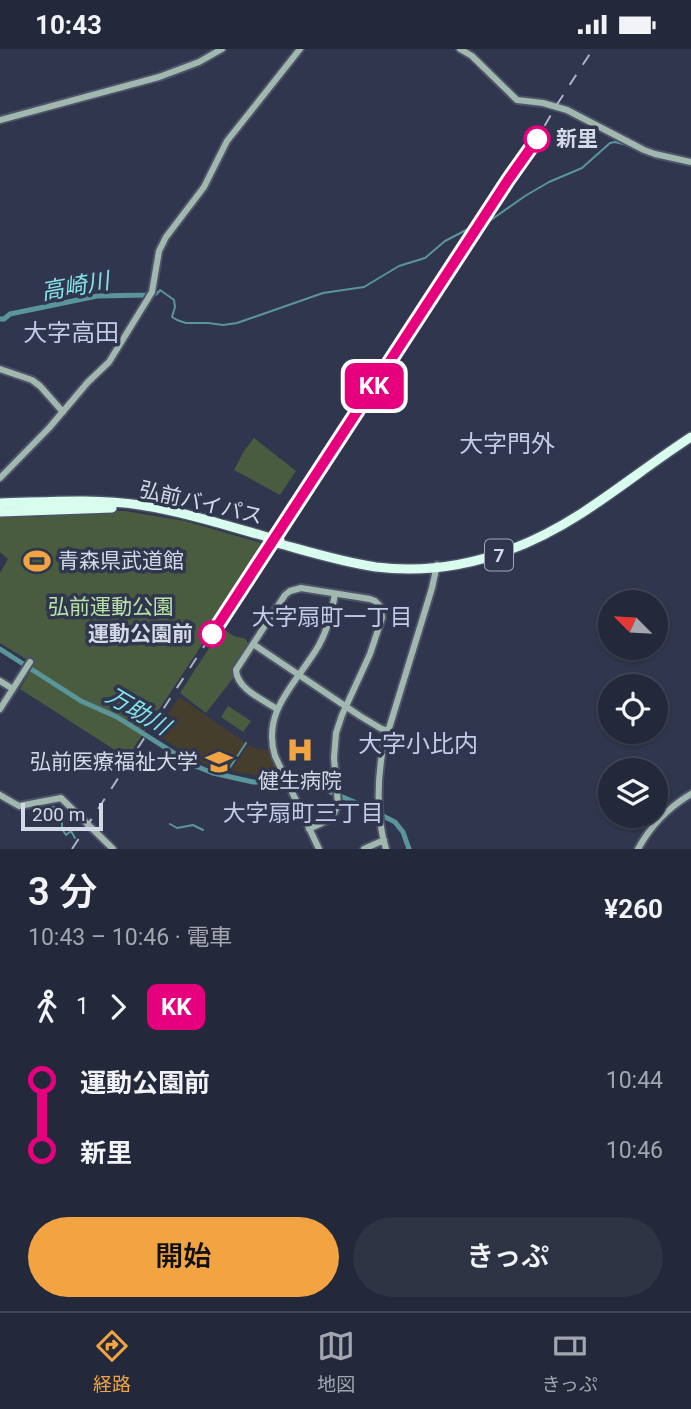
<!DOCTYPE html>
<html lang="ja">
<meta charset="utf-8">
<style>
:root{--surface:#23283a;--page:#2f3445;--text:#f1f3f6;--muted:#a3a6af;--line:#404454;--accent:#f3a442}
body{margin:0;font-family:Roboto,"Noto Sans JP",sans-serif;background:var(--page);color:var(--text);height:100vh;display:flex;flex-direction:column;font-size:26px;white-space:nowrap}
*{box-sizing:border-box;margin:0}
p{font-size:23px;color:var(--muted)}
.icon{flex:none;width:38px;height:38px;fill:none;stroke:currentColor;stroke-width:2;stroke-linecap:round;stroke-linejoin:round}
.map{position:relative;height:800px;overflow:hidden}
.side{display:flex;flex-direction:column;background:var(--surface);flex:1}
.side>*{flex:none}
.badge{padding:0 14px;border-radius:10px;font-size:24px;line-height:46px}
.needle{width:46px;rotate:294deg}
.tools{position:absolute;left:598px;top:541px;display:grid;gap:14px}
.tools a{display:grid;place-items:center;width:70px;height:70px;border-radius:50%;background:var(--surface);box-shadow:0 2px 5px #0004,0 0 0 2px var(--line);font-size:35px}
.scale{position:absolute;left:21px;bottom:18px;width:82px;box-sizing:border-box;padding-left:7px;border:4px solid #d4d9e8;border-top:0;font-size:19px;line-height:24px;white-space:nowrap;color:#d4d9e8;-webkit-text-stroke:5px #2f364d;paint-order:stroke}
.map>.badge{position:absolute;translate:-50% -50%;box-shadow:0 0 0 4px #fff}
.legs{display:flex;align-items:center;gap:10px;height:77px;padding:0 28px;font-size:23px}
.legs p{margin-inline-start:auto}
.overview{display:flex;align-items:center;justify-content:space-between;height:119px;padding:0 28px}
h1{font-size:38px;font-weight:600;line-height:52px}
.action{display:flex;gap:14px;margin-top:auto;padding:14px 28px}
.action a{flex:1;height:80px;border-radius:42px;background:var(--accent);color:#111;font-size:28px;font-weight:600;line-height:80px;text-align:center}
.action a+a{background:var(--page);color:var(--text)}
ul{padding:0 28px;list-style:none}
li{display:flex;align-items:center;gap:24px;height:70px;font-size:26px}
li i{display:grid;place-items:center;width:10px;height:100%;margin:0 9px;background:currentColor}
li i::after{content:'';width:18px;height:18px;margin:-9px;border:5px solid;border-radius:50%;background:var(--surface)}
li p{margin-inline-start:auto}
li:first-child i{background:linear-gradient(#0000 50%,currentColor 0)}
li:last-child i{background:linear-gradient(currentColor 50%,#0000 0)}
.status{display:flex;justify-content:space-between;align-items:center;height:49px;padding:0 35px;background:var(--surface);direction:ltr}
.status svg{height:19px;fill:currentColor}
.dock{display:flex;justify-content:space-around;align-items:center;height:98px;border-top:2px solid var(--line);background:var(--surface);font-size:19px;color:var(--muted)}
.dock a{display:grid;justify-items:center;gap:4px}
.dock .active{color:var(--accent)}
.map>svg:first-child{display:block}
.education{fill:#463e2d}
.green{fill:#495c40}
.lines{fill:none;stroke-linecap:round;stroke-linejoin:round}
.stream{stroke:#5a9599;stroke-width:2}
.river{stroke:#5a9599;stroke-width:5}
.secondary-casing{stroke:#4d5369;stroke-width:10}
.highway-casing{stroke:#4d5369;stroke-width:12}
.secondary{stroke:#a1b8af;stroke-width:6}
.highway{stroke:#d8fcee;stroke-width:9}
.rail{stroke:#adb3c3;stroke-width:2;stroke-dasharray:12 12;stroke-linecap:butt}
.highway-bridge-casing{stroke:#4d5369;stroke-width:12;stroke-linecap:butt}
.highway-bridge{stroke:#d8fcee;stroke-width:9}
.line-1-casing{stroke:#fff;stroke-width:16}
.line-1{stroke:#e6007e;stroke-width:10}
.stop-1-dot{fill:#fff;stroke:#e6007e;stroke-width:3.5}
.labels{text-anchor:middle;stroke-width:7;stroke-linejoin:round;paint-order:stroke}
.shield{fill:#2f364d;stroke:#a2a8ba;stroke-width:2}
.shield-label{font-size:19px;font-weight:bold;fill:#d4d9e8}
.stop-label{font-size:21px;font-weight:bold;fill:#d4d9e8;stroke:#2f364d;text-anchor:start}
.street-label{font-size:21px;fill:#d4d9e8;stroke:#2f364d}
.poi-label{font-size:21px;fill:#d4d9e8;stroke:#2f364d;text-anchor:start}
.park-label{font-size:21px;fill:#b9e2a5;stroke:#2f364d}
.water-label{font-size:23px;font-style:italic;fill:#83e4ea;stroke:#2f364d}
.neighbourhood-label{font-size:23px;fill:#c2cbe8;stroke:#2f364d}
.quarter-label{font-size:24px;fill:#c2cbe8;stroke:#2f364d}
</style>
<div class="status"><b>10:43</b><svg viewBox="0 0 49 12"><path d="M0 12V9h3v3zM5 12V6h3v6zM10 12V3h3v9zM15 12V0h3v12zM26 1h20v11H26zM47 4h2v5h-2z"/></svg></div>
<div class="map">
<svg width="691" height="800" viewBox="0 0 691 800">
<rect width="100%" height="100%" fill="#2f364d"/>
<path class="education" d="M179,648L246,694L226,724L212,720L155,685Z
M248,696L260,701L269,700L278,724L266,728L231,722Z"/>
<path class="green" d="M254,389L296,422L280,446L234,421L244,402Z
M81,462H125L185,472L268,496L123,715L118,711V703L20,640L34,615L0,594V524L8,510L0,503V467L36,468Z
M222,579L234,587L246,590L249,597L235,620L234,628L206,664L180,644Z
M228,657L251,672L243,683L221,668Z"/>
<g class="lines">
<path class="stream" d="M564,63L575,69
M580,71L621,93
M626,96L637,101
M481,178L525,147L549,133L582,119L610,94L615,93L627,96
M159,243L160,241L174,251L175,258L172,268L177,271L186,274H208L223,276L237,274L323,244L364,238L399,217L425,209L445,192L470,179H474
M225,726L246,694
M38,759L40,762L46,764L52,758H56L62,769V780L66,786L71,782L75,789
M170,775L177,779L193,776L203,781"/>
<path class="river" d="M0,270H4L10,265L97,247L146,246L156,244
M0,600L81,652L117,668L193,716L213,724L253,733L311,735L357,754L395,773L403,783L409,800"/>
<defs>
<path id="secondary" d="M460,0L472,7L517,51L543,54L567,61L644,101L655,105L691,113
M0,71L159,28L199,13L222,0
M0,320L32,331L40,337L63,363
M0,429L49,379L88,333L109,313L152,243L159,202L166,188L204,138L227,92L300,0
M253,595L360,667L380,679L388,682
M0,632L13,640
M0,660L30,613
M277,660C262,650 237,640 236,621L285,546L290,542L301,539L370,550L375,552L381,558L382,569L370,605L342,666L336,684L334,709L338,755L334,764L328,771L309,780
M0,746L19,757L61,749L113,800
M319,800L275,707C261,661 298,633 319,596C328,580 332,563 335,545
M364,800L384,791
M386,800C376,767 377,733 383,699L432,539L437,516
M638,800C650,778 669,758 691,745"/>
<path id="highway" d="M0,454C46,453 94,449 140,456C185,463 228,477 271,489
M0,463L112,459
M277,494C310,503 342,513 376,518C450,527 520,504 582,464C619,440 654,412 691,388"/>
</defs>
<use href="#secondary" class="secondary-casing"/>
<use href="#highway" class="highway-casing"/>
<use href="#secondary" class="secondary"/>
<use href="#highway" class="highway"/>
<path class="rail" d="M72,800L504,137L537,90L556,57L593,0"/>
<defs>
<path id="highway-bridge" d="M271,489L280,491"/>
</defs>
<use href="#highway-bridge" class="highway-bridge-casing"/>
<use href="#highway-bridge" class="highway-bridge"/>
</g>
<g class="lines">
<defs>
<path id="line-1" d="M212,585L508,131L537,90"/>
</defs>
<use href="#line-1" class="line-1-casing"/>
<use href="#line-1" class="line-1"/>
</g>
<defs>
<symbol id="stadium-bare" viewBox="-9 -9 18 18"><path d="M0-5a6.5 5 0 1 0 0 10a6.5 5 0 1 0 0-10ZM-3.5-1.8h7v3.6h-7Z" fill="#f3a442" stroke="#2f364d" stroke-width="2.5" paint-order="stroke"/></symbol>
<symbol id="hospital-bare" viewBox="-9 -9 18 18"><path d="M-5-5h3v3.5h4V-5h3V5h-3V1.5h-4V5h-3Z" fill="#f3a442" stroke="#2f364d" stroke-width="2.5" paint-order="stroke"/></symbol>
<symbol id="university-bare" viewBox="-9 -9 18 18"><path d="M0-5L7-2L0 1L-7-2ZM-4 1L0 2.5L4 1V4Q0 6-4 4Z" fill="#f3a442" stroke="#2f364d" stroke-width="2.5" paint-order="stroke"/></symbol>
</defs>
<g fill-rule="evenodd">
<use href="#stadium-bare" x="18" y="493" width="38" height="38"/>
<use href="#hospital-bare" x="281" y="682" width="38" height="38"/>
<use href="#university-bare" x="200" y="694" width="38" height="38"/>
</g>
<g class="stop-1-dot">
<circle cx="537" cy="90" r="12"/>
<circle cx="212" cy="585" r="12"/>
</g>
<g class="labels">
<rect class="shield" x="485" y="490.5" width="28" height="31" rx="5"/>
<g class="shield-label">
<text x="499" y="513">7</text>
</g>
<g class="stop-label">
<text x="556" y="97">新里</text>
<text x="193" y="592" text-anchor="end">運動公園前</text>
</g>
<g class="street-label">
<text transform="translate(201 454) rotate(13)" y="7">弘前バイパス</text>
</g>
<g class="poi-label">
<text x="58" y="519">青森県武道館</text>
<text x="198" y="720" text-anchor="end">弘前医療福祉大学</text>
<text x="300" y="739" text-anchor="middle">健生病院</text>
</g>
<g class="park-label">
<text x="111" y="565">弘前運動公園</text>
</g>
<g class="water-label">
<text transform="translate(75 237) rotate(-10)" y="8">高崎川</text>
<text transform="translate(138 662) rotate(31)" y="8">万助川</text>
</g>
<g class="neighbourhood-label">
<text x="332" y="576">大字扇町一丁目</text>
<text x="303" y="772">大字扇町三丁目</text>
</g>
<g class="quarter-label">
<text x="71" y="292">大字高田</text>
<text x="507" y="403">大字門外</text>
<text x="418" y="703">大字小比内</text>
</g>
</g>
</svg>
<div class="tools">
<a><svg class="needle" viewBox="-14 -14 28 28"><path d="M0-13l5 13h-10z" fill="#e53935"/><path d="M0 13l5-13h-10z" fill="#a3a6af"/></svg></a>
<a><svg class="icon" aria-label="locate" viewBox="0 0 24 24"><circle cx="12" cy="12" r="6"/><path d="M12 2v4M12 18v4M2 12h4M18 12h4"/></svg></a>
<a><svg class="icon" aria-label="layers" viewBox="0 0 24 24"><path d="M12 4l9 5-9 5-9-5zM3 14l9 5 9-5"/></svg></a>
</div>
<div class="scale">200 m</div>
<b class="badge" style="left:374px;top:337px;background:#e6007e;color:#fff">KK</b>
</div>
<section class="side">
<div class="overview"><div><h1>3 分</h1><p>10:43 – 10:46 · 電車</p></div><b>¥260</b></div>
<div class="legs"><svg class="icon" aria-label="walk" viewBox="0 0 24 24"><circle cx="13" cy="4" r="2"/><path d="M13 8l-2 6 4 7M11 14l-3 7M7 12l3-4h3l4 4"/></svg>1<svg class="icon" aria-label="forward" viewBox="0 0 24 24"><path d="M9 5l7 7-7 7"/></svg><b class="badge" style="background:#e6007e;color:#fff">KK</b></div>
<ul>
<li><i style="color:#e6007e"></i><b>運動公園前</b><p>10:44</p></li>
<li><i style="color:#e6007e"></i><b>新里</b><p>10:46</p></li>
</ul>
<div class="action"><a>開始</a><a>きっぷ</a></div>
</section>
<nav class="dock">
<a class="active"><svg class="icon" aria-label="directions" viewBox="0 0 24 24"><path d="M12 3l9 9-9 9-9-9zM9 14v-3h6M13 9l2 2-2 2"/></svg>経路</a>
<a><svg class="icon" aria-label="map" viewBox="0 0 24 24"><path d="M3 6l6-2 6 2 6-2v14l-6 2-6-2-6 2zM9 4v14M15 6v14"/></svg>地図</a>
<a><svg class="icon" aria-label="tickets" viewBox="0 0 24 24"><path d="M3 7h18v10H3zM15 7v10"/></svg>きっぷ</a>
</nav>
